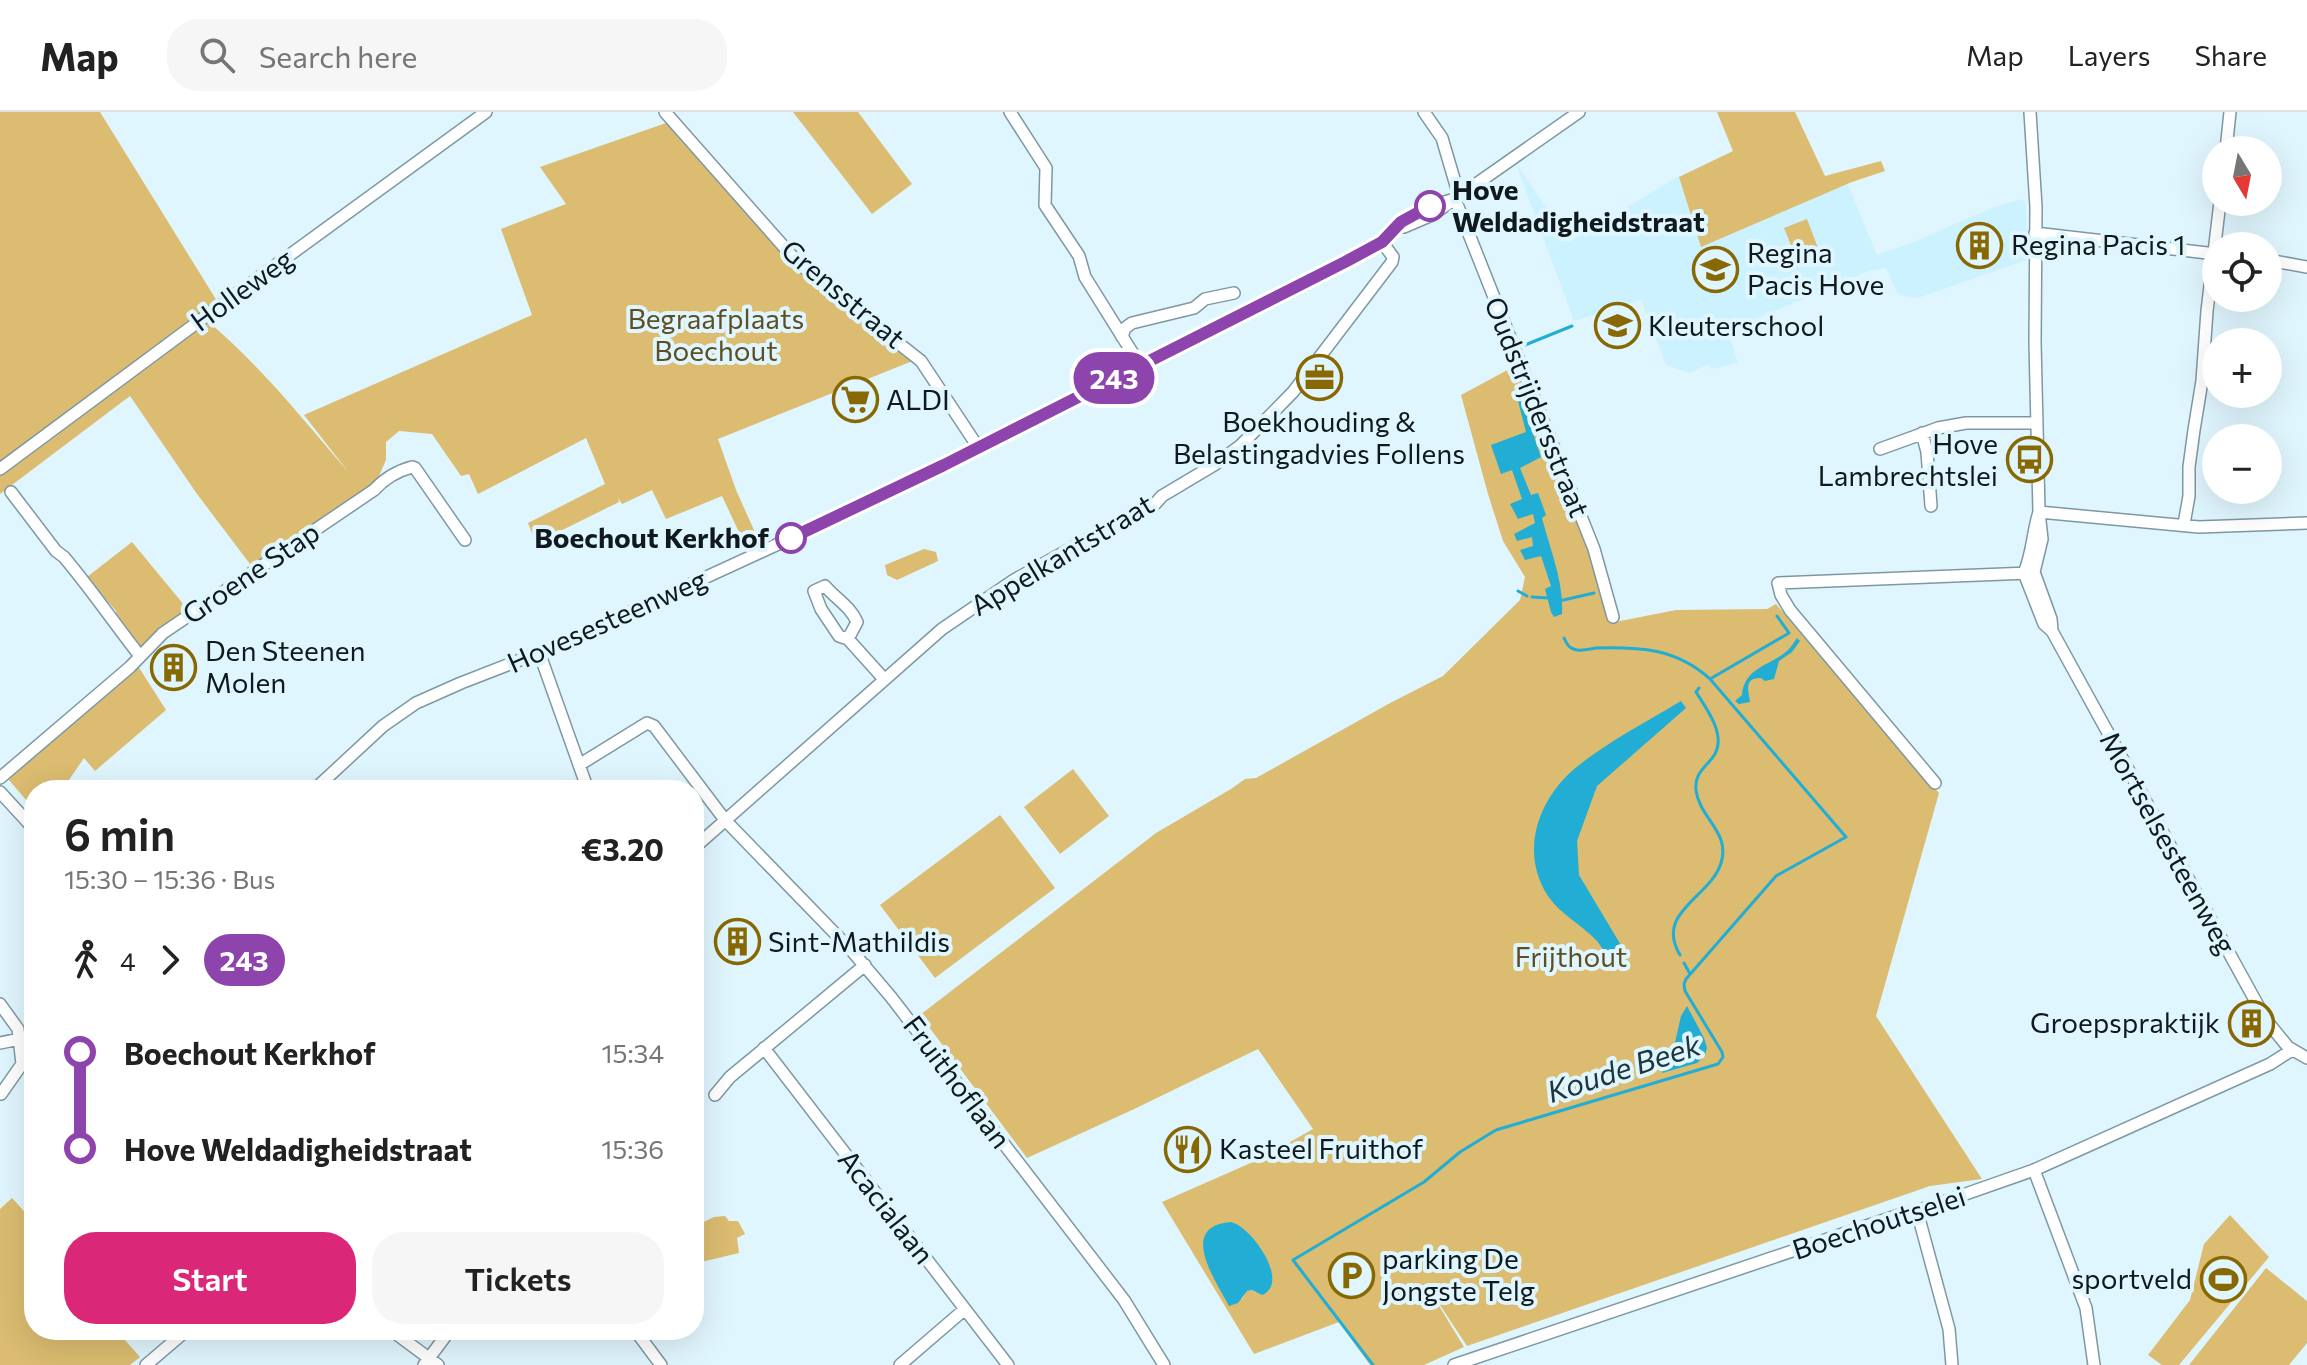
<!DOCTYPE html>
<meta charset="utf-8">
<style>
:root{--surface:#fff;--page:#f6f6f6;--text:#222;--muted:#767676;--line:#e0e0e0;--accent:#db2777}
body{margin:0;font-family:Commissioner,sans-serif;background:var(--page);color:var(--text);height:100vh;display:flex;flex-direction:column;font-size:30px;white-space:nowrap}
*{box-sizing:border-box;margin:0}
p{font-size:26px;color:var(--muted)}
.icon{flex:none;width:44px;height:44px;fill:none;stroke:currentColor;stroke-width:2;stroke-linecap:round;stroke-linejoin:round}
.map{position:relative;flex:1;overflow:hidden}
.details{position:absolute;left:24px;top:668px;width:680px;height:560px;display:flex;flex-direction:column;background:var(--surface);border-radius:32px;box-shadow:0 8px 32px #0002}
.details>*{flex:none}
.badge{padding:0 16px;border-radius:26px;font-size:28px;line-height:52px}
.needle{width:52px;rotate:170deg}
.buttons{position:absolute;left:2202px;top:24px;display:grid;gap:16px}
.buttons a{display:grid;place-items:center;width:80px;height:80px;border-radius:50%;background:var(--surface);box-shadow:0 8px 32px #0002;font-size:40px}
.map>.badge{position:absolute;translate:-50% -50%;box-shadow:0 0 0 4px #fff}
.legs{display:flex;align-items:center;gap:12px;height:88px;padding:0 40px;font-size:26px}
.legs p{margin-inline-start:auto}
.headline{display:flex;align-items:center;justify-content:space-between;height:136px;padding:0 40px}
h1{font-size:44px;font-weight:600;line-height:60px}
.primary-button{display:flex;gap:16px;margin-top:auto;padding:16px 40px}
.primary-button a{flex:1;height:92px;border-radius:32px;background:var(--accent);color:#fff;font-size:32px;font-weight:600;line-height:92px;text-align:center}
.primary-button a+a{background:var(--page);color:var(--text)}
ul{padding:0 40px;list-style:none}
li{display:flex;align-items:center;gap:28px;height:96px;font-size:30px}
li i{display:grid;place-items:center;width:12px;height:100%;margin:0 10px;background:currentColor}
li i::after{content:'';width:20px;height:20px;margin:-10px;border:6px solid;border-radius:50%;background:var(--surface)}
li p{margin-inline-start:auto}
li:first-child i{background:linear-gradient(#0000 50%,currentColor 0)}
li:last-child i{background:linear-gradient(currentColor 50%,#0000 0)}
header{display:flex;align-items:center;gap:48px;box-sizing:border-box;height:112px;padding:0 40px;background:var(--surface);border-bottom:2px solid var(--line)}
header strong{font-size:38px}
nav{display:flex;gap:44px;margin-inline-start:auto;font-size:28px}
.search{width:560px;height:72px;background:var(--page);display:flex;align-items:center;gap:20px;box-sizing:border-box;padding:0 28px;border-radius:32px;color:var(--muted);font-size:30px}
.map>svg:first-child{display:block}
.built{fill:#ccf1ff}
.green{fill:#dbbc70;fill-rule:evenodd}
.water{fill:#21add4}
.lines{fill:none;stroke-linecap:round;stroke-linejoin:round}
.stream{stroke:#21add4;stroke-width:3}
.minor-casing{stroke:#7e98a2;stroke-width:14}
.minor{stroke:#fff;stroke-width:11}
.line-1-casing{stroke:#fff;stroke-width:18}
.line-1{stroke:#8e44ad;stroke-width:12}
.stop-1-dot{fill:#fff;stroke:#8e44ad;stroke-width:4}
.labels{text-anchor:middle;stroke-width:8;stroke-linejoin:round;paint-order:stroke}
.stop-label{font-size:28px;font-weight:bold;fill:#101a1e;stroke:#e0f6fe;text-anchor:start}
.poi-label{font-size:28px;fill:#101a1e;stroke:#e0f6fe;text-anchor:start}
.street-label{font-size:28px;fill:#101a1e;stroke:#e0f6fe}
.park-label{font-size:28px;fill:#5e4e26;stroke:#e0f6fe}
.water-label{font-size:30px;font-style:italic;fill:#20363d;stroke:#e0f6fe}
</style>
<header>
<strong>Map</strong>
<div class="search"><svg class="icon" aria-label="search" viewBox="0 0 24 24"><circle cx="10" cy="10" r="6"/><path d="M15 15l6 6"/></svg>Search here</div>
<nav><a>Map</a><a>Layers</a><a>Share</a></nav>
</header>
<div class="map">
<svg width="2307" height="1253" viewBox="0 0 2307 1253">
<rect width="100%" height="100%" fill="#e0f6fe"/>
<path class="built" d="M1518,54L1569,130L1679,64V65L1833,78L1848,73L1877,143L1916,129L1994,95L2023,87L2026,93L2027,148L1918,186L1898,183L1886,156L1869,159L1728,219L1738,251L1711,257L1709,252L1689,261L1666,253L1641,188L1574,209L1517,55Z"/>
<path class="green" d="M0,0H100L217,189L200,203C257,249 302,306 349,361L304,303L532,203L501,117L566,92L540,55L666,11L749,103L747,104H751L915,248L718,327L736,378L758,427L745,433L722,384L666,407L652,378L622,392L618,386L619,390L536,431L528,411L605,372L586,326L478,382L469,362L461,364L432,322L399,319L386,330V348L376,371L253,456L197,382L130,284L0,382Z
M793,0H858L912,72L872,102Z
M1717,0H1795L1825,64L1881,49L1885,59L1852,70L1701,135L1679,65L1733,39Z
M1807,107L1821,144L1799,153L1784,116Z
M1515,254L1594,452L1610,511L1676,498L1767,497L1776,492L1939,681L1876,904L1982,1067L1930,1074L1467,1234L1424,1169L1464,1235L1424,1253H1370L1339,1210L1254,1242L1162,1090L1262,1046L1313,1017L1258,937L1132,998L1027,1046L920,903L1156,721L1231,677L1245,667L1256,666L1392,590L1443,564L1520,488L1525,465L1503,429L1488,382L1461,283ZM1210,1118L1256,1181L1252,1178L1246,1179L1242,1187L1205,1124Z
M132,430L189,499L145,534H138L116,504V499L87,465Z
M924,437L936,440L938,449L897,468L887,463L885,453Z
M138,554L166,598L95,659L84,646L62,678H34V697L8,667Z
M1073,657L1109,704L1060,742L1024,695Z
M1000,703L1055,776L935,866L880,793Z
M12,1086L34,1110V1218H116L140,1245L130,1253H0V1097Z
M2230,1103L2269,1145L2179,1253H2162L2148,1243L2190,1188L2204,1132Z
M725,1104L729,1109H738L745,1122L737,1126L739,1141L701,1150L697,1143L694,1144V1121L697,1113L714,1105Z
M2266,1156L2307,1189V1231L2289,1253H2189Z"/>
<path class="water" d="M1519,277L1523,279L1520,283L1541,345L1520,356L1531,383L1538,381L1546,403L1542,406C1550,437 1564,470 1562,502L1554,505L1551,500L1545,477L1551,474L1541,444L1525,448L1520,438L1533,434L1532,425L1517,429L1514,422L1535,411L1533,402L1518,407L1510,392L1522,387L1512,358L1501,362L1491,333L1526,320L1516,281Z
M1797,526L1800,529L1792,540L1779,549L1774,567L1765,569L1761,566C1744,566 1748,577 1750,590L1739,592L1735,589L1742,583C1744,554 1774,553 1789,537C1792,534 1794,530 1797,526Z
M1681,589L1686,596L1597,674L1577,729L1579,763L1628,845L1615,854C1609,846 1603,837 1597,829C1581,812 1561,803 1548,784C1520,741 1537,690 1573,658C1605,631 1645,611 1681,589Z
M1687,894L1704,926L1707,936L1705,943L1697,951L1662,961L1674,935L1681,904Z
M1231,1110C1252,1115 1291,1171 1262,1183L1252,1178L1247,1179L1238,1191L1229,1194C1216,1169 1177,1114 1231,1110Z"/>
<g class="lines">
<path class="stream" d="M1525,233L1572,214
M1518,479L1527,484
M1532,485L1548,486
M1559,489L1594,481
M1564,526C1567,532 1569,537 1577,538C1583,539 1590,537 1596,536C1640,535 1676,536 1710,567L1789,521L1777,504
M1680,843C1654,800 1711,785 1721,751C1731,720 1699,706 1696,678C1694,660 1707,655 1715,642C1726,622 1706,596 1696,580L1699,576
M1684,851L1690,862
M1373,1253L1293,1148L1424,1070L1460,1040L1496,1018L1718,952L1723,945L1722,940L1685,879L1684,872L1686,867L1776,764L1846,725L1710,567"/>
<defs>
<path id="minor" d="M665,0L792,144L812,163L921,249L978,335
M1010,0L1046,56L1045,93L1079,144L1085,165L1140,253
M1424,0L1442,26L1457,77L1461,83
M2030,0L2036,95L2035,230L2039,400L2042,427L2034,460L2051,507L2052,519
M2226,38L2230,0
M1455,87L1594,437L1613,505
M1404,115L1432,103L1579,0
M2035,121L2216,142
M2268,148L2307,155
M1122,225L1125,216L1132,211L1194,196L1205,187L1234,181
M1922,321L1927,340L1931,394
M1880,337L1938,316L1966,311H2037
M0,357L206,204L486,0
M11,380L56,439L64,445C91,477 114,511 140,544
M2039,400C2032,422 2033,440 2024,461L2044,512L2052,519L2266,908L2288,935L2307,946
M2039,400L2199,415L2307,411
M2184,412L2189,384V355L2194,318L2202,269L2207,199L2220,90
M848,527L857,510C850,494 836,487 825,474L814,479L821,497L839,524L848,527L884,567
M539,540L588,678
M579,653L647,611L654,614L725,708L852,839L891,885L1124,1188L1164,1253
M0,666L130,555L163,521L374,378C384,367 397,359 412,355L415,356L465,428
M1935,671L1790,498L1781,483L1778,471L2029,461
M314,678L383,614L416,591L461,571L561,532L865,392L1345,150L1382,130L1401,110L1411,104L1430,94L1455,87
M0,680L34,717
M694,736L942,517L1014,468L1131,403L1154,393L1162,384L1214,353L1240,334L1293,280L1392,150L1393,145L1382,130
M0,892L18,917L22,952L1,982
M0,931L34,924
M764,936L1008,1253
M715,983L730,965L865,853
M2034,1058L2086,1196L2094,1253
M1917,1099L1949,1217L1952,1253
M391,1218L438,1253
M635,1218L661,1253
M146,1253L187,1218
M424,1253L450,1218
M900,1253L965,1197
M1454,1253L1902,1102L1917,1099L2034,1058L2270,952L2292,938"/>
</defs>
<use href="#minor" class="minor-casing"/>
<use href="#minor" class="minor"/>
</g>
<g class="lines">
<defs>
<path id="line-1" d="M791,426L944,353L1345,150L1382,130L1401,110L1430,94"/>
</defs>
<use href="#line-1" class="line-1-casing"/>
<use href="#line-1" class="line-1"/>
</g>
<defs>
<symbol id="building-ring" viewBox="-11 -11 22 22"><circle r="9.5" fill="#e0f6fe" stroke="#876803" stroke-width="1.5"/><path d="M-4-6H4V6H1V3H-1V6H-4ZM-2.5-4.3h1.7v1.8h-1.7ZM.8-4.3h1.7v1.8H.8ZM-2.5-1h1.7V.8h-1.7ZM.8-1h1.7V.8H.8Z" fill="#876803"/></symbol>
<symbol id="school-ring" viewBox="-11 -11 22 22"><circle r="9.5" fill="#e0f6fe" stroke="#876803" stroke-width="1.5"/><path d="M0-5L7-2L0 1L-7-2ZM-4 1L0 2.5L4 1V4Q0 6-4 4Z" fill="#876803"/></symbol>
<symbol id="office-ring" viewBox="-11 -11 22 22"><circle r="9.5" fill="#e0f6fe" stroke="#876803" stroke-width="1.5"/><path d="M-6-3h4V-5.5h4V-3h4V5H-6ZM-1-4.5V-3h2v-1.5ZM-6 0V1H6V0Z" fill="#876803"/></symbol>
<symbol id="supermarket-ring" viewBox="-11 -11 22 22"><circle r="9.5" fill="#e0f6fe" stroke="#876803" stroke-width="1.5"/><path d="M-6-5.5h2.5l.6 2H6L4.5 2H-2.5L-4.4-4H-6ZM-1.5 3.2a1.3 1.3 0 1 0 .1 0ZM3 3.2a1.3 1.3 0 1 0 .1 0Z" fill="#876803"/></symbol>
<symbol id="bus-ring" viewBox="-11 -11 22 22"><circle r="9.5" fill="#e0f6fe" stroke="#876803" stroke-width="1.5"/><path d="M-5-6H5V4H4V6H2V4H-2V6H-4V4H-5ZM-3.5-4V0h7V-4ZM-3.5 1.2v1.5H-2V1.2ZM2 1.2v1.5H3.5V1.2Z" fill="#876803"/></symbol>
<symbol id="restaurant-ring" viewBox="-11 -11 22 22"><circle r="9.5" fill="#e0f6fe" stroke="#876803" stroke-width="1.5"/><path d="M-5-6h1v4h1v-4h1v4h1v-4h1v5L-1.5 .5V6h-2V.5L-5-1ZM5-6V6H3V1.5H1.5Q1.5-4 5-6Z" fill="#876803"/></symbol>
<symbol id="parking-ring" viewBox="-11 -11 22 22"><circle r="9.5" fill="#e0f6fe" stroke="#876803" stroke-width="1.5"/><path d="M-3.5-5.5H1a3.5 3.5 0 0 1 0 7H-1V5.5H-3.5ZM-1-3.4V-.6H.8a1.4 1.4 0 0 0 0-2.8Z" fill="#876803"/></symbol>
<symbol id="stadium-ring" viewBox="-11 -11 22 22"><circle r="9.5" fill="#e0f6fe" stroke="#876803" stroke-width="1.5"/><path d="M0-5a6.5 5 0 1 0 0 10a6.5 5 0 1 0 0-10ZM-3.5-1.8h7v3.6h-7Z" fill="#876803"/></symbol>
</defs>
<g fill-rule="evenodd">
<use href="#building-ring" x="1954" y="108" width="51" height="51"/>
<use href="#school-ring" x="1690" y="132" width="51" height="51"/>
<use href="#school-ring" x="1592" y="188" width="51" height="51"/>
<use href="#office-ring" x="1294" y="240" width="51" height="51"/>
<use href="#supermarket-ring" x="830" y="262" width="51" height="51"/>
<use href="#bus-ring" x="2004" y="322" width="51" height="51"/>
<use href="#building-ring" x="148" y="530" width="51" height="51"/>
<use href="#building-ring" x="712" y="804" width="51" height="51"/>
<use href="#building-ring" x="2226" y="886" width="51" height="51"/>
<use href="#restaurant-ring" x="1162" y="1012" width="51" height="51"/>
<use href="#parking-ring" x="1326" y="1138" width="51" height="51"/>
<use href="#stadium-ring" x="2198" y="1142" width="51" height="51"/>
</g>
<g class="stop-1-dot">
<circle cx="1430" cy="94" r="14"/>
<circle cx="791" cy="426" r="14"/>
</g>
<g class="labels">
<g class="stop-label">
<text x="1452" y="88">Hove<tspan x="1452" dy="32">Weldadigheidstraat</tspan></text>
<text x="769" y="436" text-anchor="end">Boechout Kerkhof</text>
</g>
<g class="poi-label">
<text x="2011" y="143">Regina Pacis 1</text>
<text x="1747" y="151">Regina<tspan x="1747" dy="32">Pacis Hove</tspan></text>
<text x="1648" y="224">Kleuterschool</text>
<text x="886" y="298">ALDI</text>
<text x="1319" y="320" text-anchor="middle">Boekhouding &amp;<tspan x="1319" dy="32">Belastingadvies Follens</tspan></text>
<text x="1998" y="342" text-anchor="end">Hove<tspan x="1998" dy="32">Lambrechtslei</tspan></text>
<text x="205" y="549">Den Steenen<tspan x="205" dy="32">Molen</tspan></text>
<text x="768" y="840">Sint-Mathildis</text>
<text x="2220" y="921" text-anchor="end">Groepspraktijk</text>
<text x="1219" y="1047">Kasteel Fruithof</text>
<text x="1382" y="1157">parking De<tspan x="1382" dy="32">Jongste Telg</tspan></text>
<text x="2192" y="1177" text-anchor="end">sportveld</text>
</g>
<g class="street-label">
<text transform="translate(242 178) rotate(-36)" y="10">Holleweg</text>
<text transform="translate(843 182) rotate(40)" y="10">Grensstraat</text>
<text transform="translate(1537 295) rotate(68)" y="10">Oudstrijdersstraat</text>
<text transform="translate(1062 443) rotate(-31)" y="10">Appelkantstraat</text>
<text transform="translate(251 461) rotate(-34)" y="10">Groene Stap</text>
<text transform="translate(607 509) rotate(-24)" y="10">Hovesesteenweg</text>
<text transform="translate(2168 731) rotate(61)" y="10">Mortselsesteenweg</text>
<text transform="translate(957 970) rotate(53)" y="10">Fruithoflaan</text>
<text transform="translate(886 1095) rotate(52)" y="10">Acacialaan</text>
<text transform="translate(1879 1111) rotate(-18)" y="10">Boechoutselei</text>
</g>
<g class="park-label">
<text x="716" y="217">Begraafplaats<tspan x="716" dy="32">Boechout</tspan></text>
<text x="1571" y="855">Frijthout</text>
</g>
<g class="water-label">
<text transform="translate(1624 957) rotate(-18)" y="10">Koude Beek</text>
</g>
</g>
</svg>
<div class="buttons">
<a><svg class="needle" viewBox="-14 -14 28 28"><path d="M0-13l5 13h-10z" fill="#e53935"/><path d="M0 13l5-13h-10z" fill="#767676"/></svg></a>
<a><svg class="icon" aria-label="locate" viewBox="0 0 24 24"><circle cx="12" cy="12" r="6"/><path d="M12 2v4M12 18v4M2 12h4M18 12h4"/></svg></a>
<a>+</a>
<a>−</a>
</div>
<b class="badge" style="left:1114px;top:266px;background:#8e44ad;color:#fff">243</b>
<section class="details">
<div class="headline"><div><h1>6 min</h1><p>15:30 – 15:36 · Bus</p></div><b>€3.20</b></div>
<div class="legs"><svg class="icon" aria-label="walk" viewBox="0 0 24 24"><circle cx="13" cy="4" r="2"/><path d="M13 8l-2 6 4 7M11 14l-3 7M7 12l3-4h3l4 4"/></svg>4<svg class="icon" aria-label="forward" viewBox="0 0 24 24"><path d="M9 5l7 7-7 7"/></svg><b class="badge" style="background:#8e44ad;color:#fff">243</b></div>
<ul>
<li><i style="color:#8e44ad"></i><b>Boechout Kerkhof</b><p>15:34</p></li>
<li><i style="color:#8e44ad"></i><b>Hove Weldadigheidstraat</b><p>15:36</p></li>
</ul>
<div class="primary-button"><a>Start</a><a>Tickets</a></div>
</section>
</div>
